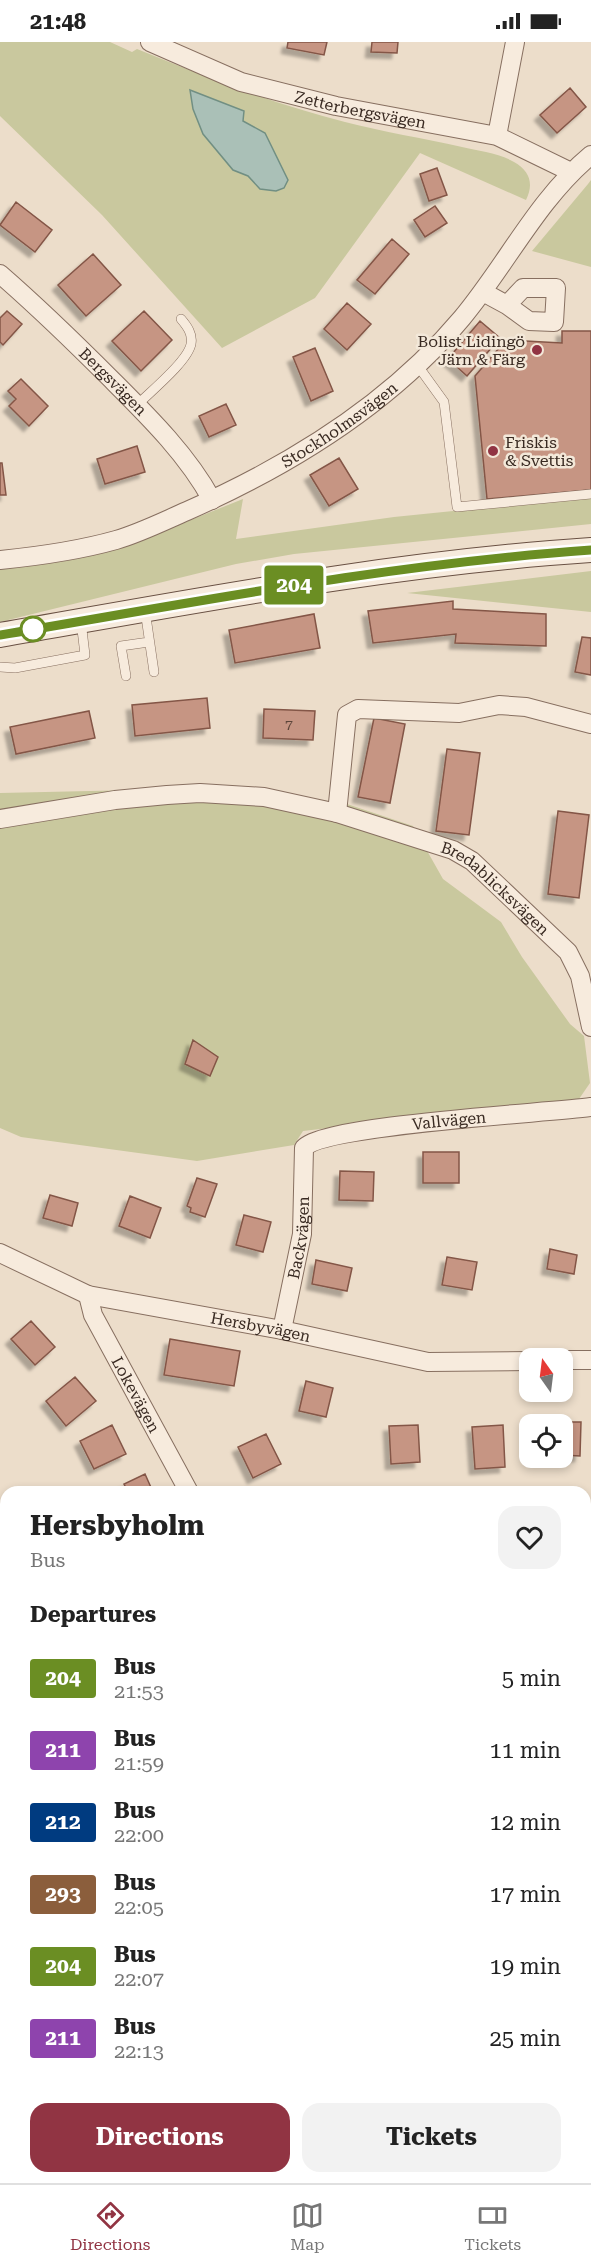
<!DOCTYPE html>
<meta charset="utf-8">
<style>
:root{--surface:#fff;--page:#f2f2f2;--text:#222;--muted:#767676;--line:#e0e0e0;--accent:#913443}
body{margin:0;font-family:"Roboto Serif",serif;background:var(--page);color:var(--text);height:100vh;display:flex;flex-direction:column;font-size:22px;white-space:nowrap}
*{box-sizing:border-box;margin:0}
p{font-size:20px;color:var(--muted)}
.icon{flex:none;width:33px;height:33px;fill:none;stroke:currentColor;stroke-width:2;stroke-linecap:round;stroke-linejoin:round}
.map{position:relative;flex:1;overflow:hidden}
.sheet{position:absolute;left:0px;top:1444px;width:591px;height:698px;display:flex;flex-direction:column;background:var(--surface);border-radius:18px 18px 0 0;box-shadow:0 3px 9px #0003}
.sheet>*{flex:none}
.badge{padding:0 12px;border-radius:4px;font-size:21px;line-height:39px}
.needle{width:39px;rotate:346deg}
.buttons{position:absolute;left:519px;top:1306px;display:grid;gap:12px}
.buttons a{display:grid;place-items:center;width:54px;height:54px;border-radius:12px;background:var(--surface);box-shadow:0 3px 9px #0003;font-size:30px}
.map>.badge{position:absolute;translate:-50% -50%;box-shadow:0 0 0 3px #fff}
h2{padding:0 30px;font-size:22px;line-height:54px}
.round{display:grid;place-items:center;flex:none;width:63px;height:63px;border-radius:18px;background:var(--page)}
.head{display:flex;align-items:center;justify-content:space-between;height:102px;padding:0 30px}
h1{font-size:28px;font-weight:700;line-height:45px}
.button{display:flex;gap:12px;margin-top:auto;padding:12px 30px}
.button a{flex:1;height:69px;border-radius:18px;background:var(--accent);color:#fff;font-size:24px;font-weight:700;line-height:69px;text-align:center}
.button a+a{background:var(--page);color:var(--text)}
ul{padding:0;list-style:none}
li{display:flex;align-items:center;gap:18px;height:72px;padding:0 30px}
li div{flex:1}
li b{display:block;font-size:22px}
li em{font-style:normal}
li .badge{min-width:66px;font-weight:700;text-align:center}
.status{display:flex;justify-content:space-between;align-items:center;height:42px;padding:0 30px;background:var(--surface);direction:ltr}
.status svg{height:16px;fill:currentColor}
.tab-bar{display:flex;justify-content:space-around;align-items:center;height:84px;border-top:2px solid var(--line);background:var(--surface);font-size:16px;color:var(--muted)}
.tab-bar a{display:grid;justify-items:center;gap:3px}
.tab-bar .current{color:var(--accent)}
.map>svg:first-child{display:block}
.green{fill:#c9c89e}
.water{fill:#aac0b7;stroke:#718f83;stroke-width:1.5}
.building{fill:#c69583;stroke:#845647;stroke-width:1.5;filter:url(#shadow)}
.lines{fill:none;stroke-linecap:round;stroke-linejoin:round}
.lane-casing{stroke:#876f60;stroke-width:10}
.street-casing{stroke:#876f60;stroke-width:20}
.secondary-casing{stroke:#695043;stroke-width:26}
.lane{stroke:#f7ebdd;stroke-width:9}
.street{stroke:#f7ebdd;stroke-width:18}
.secondary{stroke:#f7ebdd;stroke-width:24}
.line-casing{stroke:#fff;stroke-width:14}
.line{stroke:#6b8e23;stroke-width:9}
.poi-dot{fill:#913443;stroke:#f3e8d9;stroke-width:2}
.stop-dot{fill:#fff;stroke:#6b8e23;stroke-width:3}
.labels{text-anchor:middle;stroke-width:5;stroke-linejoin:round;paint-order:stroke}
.number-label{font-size:14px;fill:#5c453a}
.street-label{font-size:16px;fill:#392a22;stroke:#f3e8d9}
.poi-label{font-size:16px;fill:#392a22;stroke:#f3e8d9;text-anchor:end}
</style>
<div class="status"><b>21:48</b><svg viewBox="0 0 49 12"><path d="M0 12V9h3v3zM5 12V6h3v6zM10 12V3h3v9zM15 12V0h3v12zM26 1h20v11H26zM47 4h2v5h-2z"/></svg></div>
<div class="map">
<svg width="591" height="2141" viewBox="0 0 591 2141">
<defs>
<filter id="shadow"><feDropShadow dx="-5.5" dy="5.5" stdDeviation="1.5" flood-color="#0004"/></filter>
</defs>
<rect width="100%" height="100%" fill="#ecddca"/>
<path class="green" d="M0,0H110L132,10L137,7C206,35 273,62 345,80C383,90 423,96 462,105C478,109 499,111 514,120C530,129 534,142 526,158L420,111L315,256L222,306L102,173L0,74Z
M591,138V225L532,209L588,142Z
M591,455V482L294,512L236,522L0,580V525L65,519L123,505L243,457L236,497L394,475Z
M591,529V570L407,551Z
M225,746L344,761L413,784L443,837L501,880L522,915L570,982L584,994L590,1041L579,1057L303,1089L294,1103L197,1119L21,1095L0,1086V751Z"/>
<path class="water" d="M190,48L244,69L243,79L265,91L288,138L284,146L276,149L260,147L248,134L233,128L203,92L193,67Z"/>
<path class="building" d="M288,0H327L324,13L287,6Z
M372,0H398L397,11L371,10Z
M570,46L586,65L557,91L540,73Z
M437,126L447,153L429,159L420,132Z
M16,160L52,188L35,210L0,183Z
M435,164L447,181L425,195L414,178Z
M392,197L409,212L375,252L357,238Z
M93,212L121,243L86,274L58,243Z
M347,261L371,282L347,308L324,287Z
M7,269L22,282L3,303L0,300V276Z
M144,269L172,298L141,329L112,299Z
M480,279L500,296L467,334L448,317Z
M562,289H591V448L487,457L475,334L506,298L562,301Z
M315,306L333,349L311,359L293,315Z
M21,337L48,364L29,384L9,364L16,357L8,349Z
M226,362L236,383L209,395L199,374Z
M137,404L145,430L105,442L97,417Z
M339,416L358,447L329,464L310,433Z
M0,421H2L6,453H0Z
M453,559V567L546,572V604L455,601L456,592L373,601L368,569Z
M314,572L320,606L235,621L229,588Z
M582,595L591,596V633L575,630Z
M207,656L210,686L135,694L132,663Z
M264,667L315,669L313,698L263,696Z
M89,669L95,696L16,712L10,685Z
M374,676L405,682L390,761L358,755Z
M447,707L480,711L469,793L436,789Z
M558,769L589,773L579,856L548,852Z
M193,998L218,1015L210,1034L185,1022Z
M423,1110H459V1141H423Z
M340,1129L374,1130L373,1159L339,1158Z
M197,1136L217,1142L205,1175L190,1170L191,1166L187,1164Z
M50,1153L78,1161L72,1184L43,1176Z
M130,1154L161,1166L150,1196L119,1184Z
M244,1173L271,1180L263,1210L236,1203Z
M550,1207L577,1213L574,1232L547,1227Z
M447,1215L477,1220L472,1248L442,1243Z
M316,1218L352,1226L347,1249L312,1242Z
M31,1279L55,1305L35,1323L11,1297Z
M170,1297L240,1309L234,1344L164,1333Z
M75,1335L96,1359L66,1384L46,1359Z
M306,1339L333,1346L326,1375L299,1369Z
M552,1380H581L580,1414L562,1413V1383H552Z
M112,1383L126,1412L94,1427L80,1399Z
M418,1383L420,1420L391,1422L389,1384Z
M503,1383L505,1425L475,1427L472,1385Z
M266,1392L281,1422L253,1436L238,1405Z
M145,1432L153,1450H128L124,1442Z
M585,1511H591V1528H586L585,1543Z
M6,1513V1539L0,1543V1516Z
M591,1605V1631H585V1606Z
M0,1692L6,1693V1724H0Z
M0,1905H4V1951H0Z
M591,2108V2137L585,2121V2111Z
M84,2136H125L115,2141H86Z
M499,2136H524L528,2141H498L496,2139Z"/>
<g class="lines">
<defs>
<path id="lane" d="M418,324L444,360L457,465L591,452
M137,363C150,350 188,319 191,302C193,292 187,284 181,277
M145,568L154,630
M0,625L15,626L85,613L81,579
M126,634L121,604L149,600"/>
<g id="street">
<path id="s1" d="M150,0L241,40L336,64L497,94L571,130"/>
<path d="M497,94L515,0"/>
<path id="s2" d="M0,232C38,265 74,300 110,336C147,373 187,412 212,458"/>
<path d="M483,250L507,263L529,279L554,280L556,246H523L507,263"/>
<path id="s3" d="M0,518C40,514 77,509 116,498C140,491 164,479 187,469C289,424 390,362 462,276C507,222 537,158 591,113"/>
<path d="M337,771L347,673L358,667L459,671L499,663L526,665L591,682"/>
<path id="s4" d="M0,777L115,758L167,753L200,751L264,755L337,771L453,808L472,819L568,910L580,934L591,985"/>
<path id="s5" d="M0,1211L88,1253L282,1288L428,1320L530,1319"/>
<path id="s6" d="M88,1253L93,1273L189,1450"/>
<path id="s7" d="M282,1288L302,1192L304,1106C322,1083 548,1071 591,1065"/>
<path d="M562,1318H591"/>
<path d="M585,1835L591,1849"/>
<path d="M424,2136L430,2141"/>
</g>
<path id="secondary" d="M0,593C196,559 392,521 591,508
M585,1820L591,1818
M0,1840H6"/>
</defs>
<use href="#lane" class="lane-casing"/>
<use href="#street" class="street-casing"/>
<use href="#secondary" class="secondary-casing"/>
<use href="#lane" class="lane"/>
<use href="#street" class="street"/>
<use href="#secondary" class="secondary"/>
</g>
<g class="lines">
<defs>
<path id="line" d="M0,593C196,560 392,522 591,508"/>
</defs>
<use href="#line" class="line-casing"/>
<use href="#line" class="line"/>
</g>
<g class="poi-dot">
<circle cx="537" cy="308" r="6"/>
<circle cx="493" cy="409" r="6"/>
</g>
<circle class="stop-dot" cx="33" cy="587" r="12"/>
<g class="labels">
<g class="number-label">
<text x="289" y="687">7</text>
</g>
<g class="street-label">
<text dy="6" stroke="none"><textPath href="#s1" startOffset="222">Zetterbergsvägen</textPath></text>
<text dy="6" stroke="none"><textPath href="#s2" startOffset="156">Bergsvägen</textPath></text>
<text dy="6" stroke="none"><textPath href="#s3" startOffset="370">Stockholmsvägen</textPath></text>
<text dy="6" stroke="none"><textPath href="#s4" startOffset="519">Bredablicksvägen</textPath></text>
<text dy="6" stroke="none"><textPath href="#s7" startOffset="333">Vallvägen</textPath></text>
<text dy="6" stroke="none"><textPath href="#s7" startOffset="94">Backvägen</textPath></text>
<text dy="6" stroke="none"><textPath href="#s5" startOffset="273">Hersbyvägen</textPath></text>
<text dy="6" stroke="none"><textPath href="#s6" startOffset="111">Lokevägen</textPath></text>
</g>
<g class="poi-label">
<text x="525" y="305">Bolist Lidingö<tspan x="525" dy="18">Järn &amp; Färg</tspan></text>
<text x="505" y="406" text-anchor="start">Friskis<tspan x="505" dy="18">&amp; Svettis</tspan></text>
</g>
</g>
</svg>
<div class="buttons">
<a><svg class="needle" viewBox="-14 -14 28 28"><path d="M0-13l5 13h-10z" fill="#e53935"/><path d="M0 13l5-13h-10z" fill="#767676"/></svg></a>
<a><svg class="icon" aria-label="locate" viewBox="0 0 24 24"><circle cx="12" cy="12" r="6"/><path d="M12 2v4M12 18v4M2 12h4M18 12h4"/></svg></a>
</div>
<b class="badge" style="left:294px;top:543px;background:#6b8e23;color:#fff">204</b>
<section class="sheet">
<div class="head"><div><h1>Hersbyholm</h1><p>Bus</p></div><a class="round"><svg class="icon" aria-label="heart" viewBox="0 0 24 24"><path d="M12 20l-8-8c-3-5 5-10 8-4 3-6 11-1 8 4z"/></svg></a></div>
<h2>Departures</h2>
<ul>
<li><span class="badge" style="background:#6b8e23;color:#fff">204</span><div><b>Bus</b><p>21:53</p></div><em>5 min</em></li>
<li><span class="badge" style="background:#8e44ad;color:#fff">211</span><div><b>Bus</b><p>21:59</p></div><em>11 min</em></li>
<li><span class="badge" style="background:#003b80;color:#fff">212</span><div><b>Bus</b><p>22:00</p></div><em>12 min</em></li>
<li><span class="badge" style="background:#8b5e3c;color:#fff">293</span><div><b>Bus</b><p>22:05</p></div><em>17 min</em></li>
<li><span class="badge" style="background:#6b8e23;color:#fff">204</span><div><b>Bus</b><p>22:07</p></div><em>19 min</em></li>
<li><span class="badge" style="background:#8e44ad;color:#fff">211</span><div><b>Bus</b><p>22:13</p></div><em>25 min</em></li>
</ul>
<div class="button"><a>Directions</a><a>Tickets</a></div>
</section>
</div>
<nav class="tab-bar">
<a class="current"><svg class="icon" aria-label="directions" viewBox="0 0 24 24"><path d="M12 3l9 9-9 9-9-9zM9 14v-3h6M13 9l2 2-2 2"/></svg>Directions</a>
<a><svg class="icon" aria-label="map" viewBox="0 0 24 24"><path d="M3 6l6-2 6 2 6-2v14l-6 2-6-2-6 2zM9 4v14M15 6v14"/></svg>Map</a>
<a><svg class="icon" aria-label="tickets" viewBox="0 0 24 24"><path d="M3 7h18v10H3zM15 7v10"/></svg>Tickets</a>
</nav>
